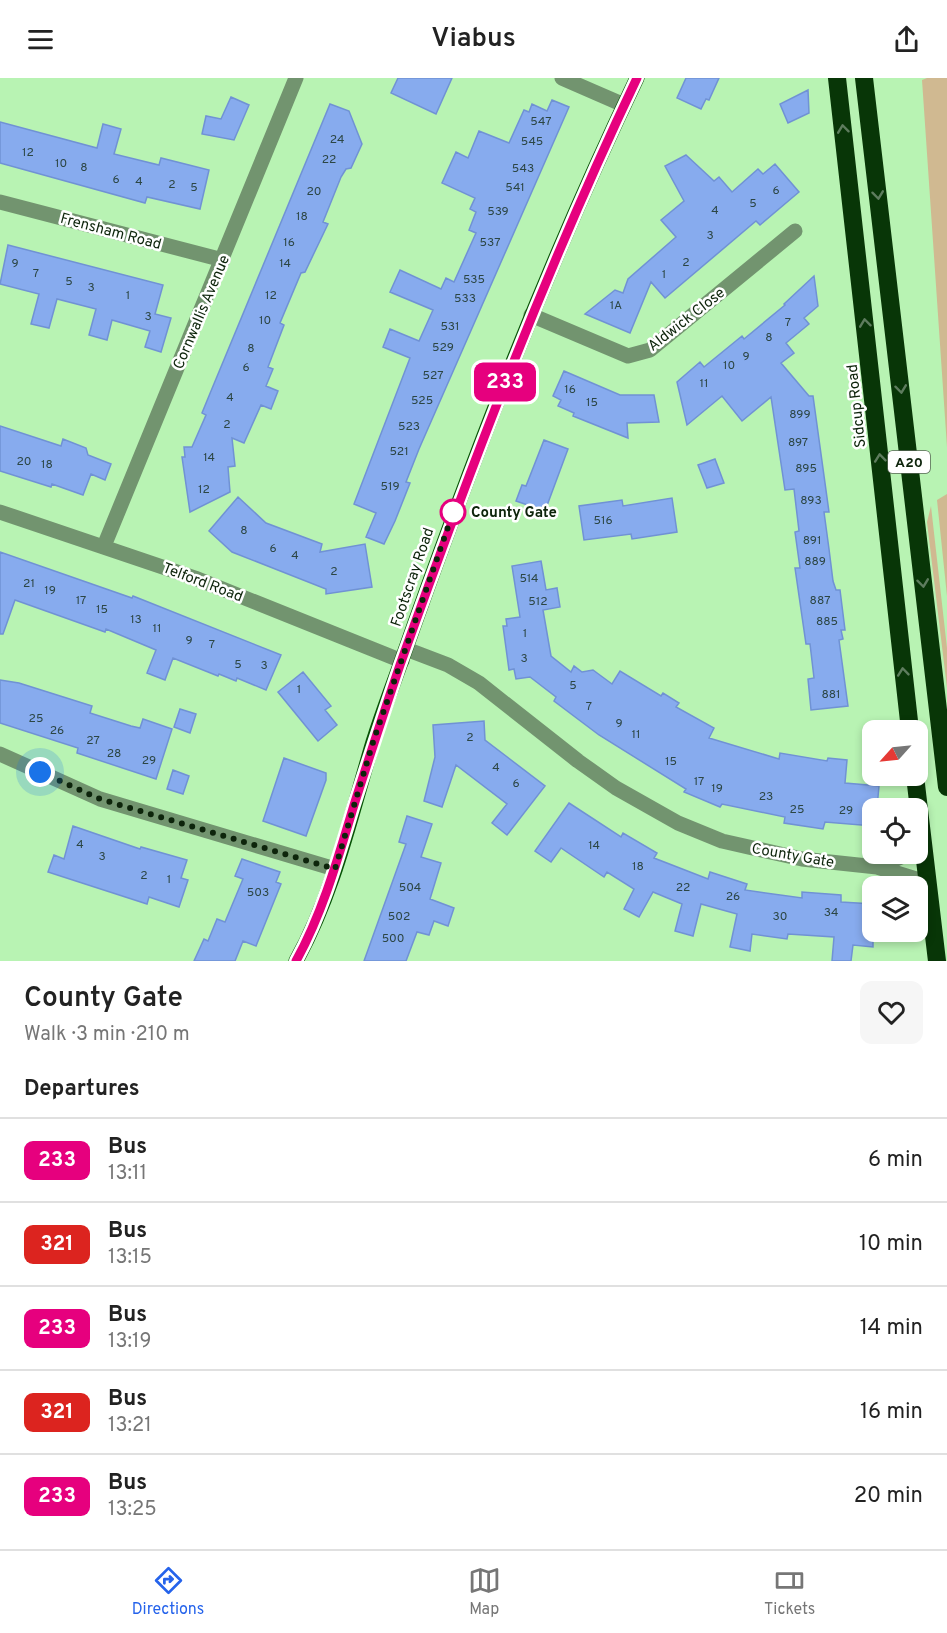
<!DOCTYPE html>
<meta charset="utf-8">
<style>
:root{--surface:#fff;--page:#f6f6f6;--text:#222;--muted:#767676;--line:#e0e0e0;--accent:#2563eb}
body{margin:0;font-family:Overpass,sans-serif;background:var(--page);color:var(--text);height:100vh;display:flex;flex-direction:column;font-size:22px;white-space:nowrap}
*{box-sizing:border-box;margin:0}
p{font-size:20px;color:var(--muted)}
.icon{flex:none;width:33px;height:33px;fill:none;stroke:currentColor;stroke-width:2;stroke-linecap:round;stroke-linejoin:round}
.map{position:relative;height:883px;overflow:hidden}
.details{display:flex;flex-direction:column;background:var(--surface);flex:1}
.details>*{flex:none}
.badge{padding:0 12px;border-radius:9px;font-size:21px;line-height:39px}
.needle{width:39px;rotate:243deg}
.buttons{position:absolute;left:862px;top:642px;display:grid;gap:12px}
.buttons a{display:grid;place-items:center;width:66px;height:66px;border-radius:12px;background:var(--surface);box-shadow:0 3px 9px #0003;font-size:30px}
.you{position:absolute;width:30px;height:30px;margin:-15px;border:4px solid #fff;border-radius:50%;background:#1a73e8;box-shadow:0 0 0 9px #1a73e833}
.map>.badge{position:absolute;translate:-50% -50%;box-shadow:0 0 0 3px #fff}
h2{padding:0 24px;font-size:22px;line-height:54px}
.round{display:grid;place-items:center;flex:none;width:63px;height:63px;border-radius:12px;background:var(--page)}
.head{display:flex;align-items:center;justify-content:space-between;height:102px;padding:0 24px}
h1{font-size:28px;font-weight:600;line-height:45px}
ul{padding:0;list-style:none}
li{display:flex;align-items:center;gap:18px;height:84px;padding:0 24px;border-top:2px solid var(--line)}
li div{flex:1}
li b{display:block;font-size:22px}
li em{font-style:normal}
li .badge{min-width:66px;font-weight:700;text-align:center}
header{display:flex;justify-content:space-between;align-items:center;height:78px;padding:0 24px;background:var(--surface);font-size:27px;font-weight:600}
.tabs{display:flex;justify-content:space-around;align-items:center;height:84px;border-top:2px solid var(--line);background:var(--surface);font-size:16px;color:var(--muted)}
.tabs a{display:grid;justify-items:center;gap:3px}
.tabs .selected{color:var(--accent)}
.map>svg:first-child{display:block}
.grass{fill:#d0b991}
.building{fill:#87abee;stroke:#7092d4;stroke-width:1.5}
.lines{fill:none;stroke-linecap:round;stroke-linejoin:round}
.street{stroke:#72946f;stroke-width:15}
.primary{stroke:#065305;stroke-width:15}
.highway{stroke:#083607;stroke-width:18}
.oneway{stroke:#5e7c5e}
.line-casing{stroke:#fff;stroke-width:14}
.line{stroke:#e6007e;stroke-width:9}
.walk{stroke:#0d240b;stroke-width:6;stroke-dasharray:0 10.8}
.stop-dot{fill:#fff;stroke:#e6007e;stroke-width:3}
.labels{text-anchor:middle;stroke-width:5;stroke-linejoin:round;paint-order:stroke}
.number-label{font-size:12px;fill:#2c4644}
.shield{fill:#fff;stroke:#566654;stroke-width:1.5}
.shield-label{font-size:14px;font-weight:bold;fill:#0d240b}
.street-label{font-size:15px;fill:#0d240b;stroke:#fff}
.stop-label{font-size:15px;font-weight:bold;fill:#0d240b;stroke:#fff;text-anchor:start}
</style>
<header><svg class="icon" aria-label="menu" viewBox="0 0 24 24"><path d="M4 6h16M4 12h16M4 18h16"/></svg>Viabus<svg class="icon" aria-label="share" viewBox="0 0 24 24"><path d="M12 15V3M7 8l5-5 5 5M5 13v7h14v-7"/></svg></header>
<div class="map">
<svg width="947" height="883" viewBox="0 0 947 883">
<rect width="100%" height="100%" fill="#b8f3b3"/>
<path class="grass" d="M927,0H947V369L922,2Z
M947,416V518L937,422Z
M931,428L947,570V610L927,444Z"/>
<path class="building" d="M398,0H452L436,36L391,15Z
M686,0H719L709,22L706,21L701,31L677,20Z
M808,12L809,35L788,45L780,26Z
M231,19L249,27L234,62L202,56L206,38L221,41Z
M552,22L569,29L419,371L406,404L410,405L395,443L384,466L366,459L376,435L354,426L410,280L383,269L390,251L419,263L433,232L390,214L400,192L441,211L446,200L454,204L476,155L469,152L476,134L470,131L475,120L442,105L456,74L468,80L479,53L509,65L524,32L529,34L532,26L547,33Z
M330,26L349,33L362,66L351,90L346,91L341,99L323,144L328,146L305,194L301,195L280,245L284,247L268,289L273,291L266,308L278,313L271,331L261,327L244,365L232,360L235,388L228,389L230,414L190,434L182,379H185L184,369H192L206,337L202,335L211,313Z
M0,44L97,70L103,46L121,51L114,76L159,87L161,80L209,92L200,131L147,119L145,125L0,85Z
M686,77L714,103L719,99L732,114L758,91L763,96L775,86L799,114L760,147L756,143L665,220L651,204L630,255L585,236L615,212L623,215L628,201L676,159L661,142L684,123L665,88Z
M8,167L163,207L155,236L171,240L161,274L145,269L150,253L112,242L107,262L89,257L96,231L57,221L49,250L31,246L39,216L0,206Z
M814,198L818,228L804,240L809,246L786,265L794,275L781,285L809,318H813L829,434H824L829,471L833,503L836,512H840L845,552H841L843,561L839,562L848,628L811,632L808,601L814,600L810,566H806L795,490H800L795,454L799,453L794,411L785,412L771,319L742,343L722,318L687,347L677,304L700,284L704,289L742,258L744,261L785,227L784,226Z
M564,293L620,317H654L659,344L627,345L628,360L573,338L574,335L558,328L561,322L553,318Z
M0,348L61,368L63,361L86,370L88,377L111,386L105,402L91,396L83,417L52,406L51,409L0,393Z
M544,362L568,371L545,433L516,423L522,407L526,408Z
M715,381L724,405L707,410L698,387Z
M238,419L266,445L322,466L320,474L365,466L372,509L326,516V511L232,474L209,453Z
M672,420L677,454L632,461L631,456L584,462L579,428L622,422L623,428Z
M0,474L132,520L133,518L281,577L266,612L237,600L236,603L219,596L218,598L173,580L165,602L147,595L156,572L106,551L105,554L15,522L3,556H0Z
M541,483L546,512L557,510L560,529L543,532L551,578L571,594L574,588L582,594L593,592L612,606L620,593L661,618L663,615L679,625L676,629L714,650L709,660L779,681L780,675L827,683L828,680L847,682L845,705L879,708L877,730H873V748L825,744L823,751L784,745L785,739L722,726L720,729L684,714L686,711L599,657L554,623L556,619L530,599L516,601L514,591L509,592L503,548H507L506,541L520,539L512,488Z
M303,594L331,628L325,632L337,647L318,663L278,614Z
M0,602L19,605L92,628L90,635L131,648L140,650L143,641L172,651L156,701L77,675L78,670L0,645Z
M180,631L196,636L190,655L174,649Z
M484,643L485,662L545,708L507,757L492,745L507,726L456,687L442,729L424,723L435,679L433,647Z
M284,680L326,695V702L306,758L263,743Z
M173,692L189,698L183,716L167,711Z
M569,725L621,759L623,755L657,775L654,780L708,801L710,794L747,806L745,812L802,820V814L841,817V824L873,826V869L853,867L851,883H832L834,859L788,856L787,861L752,856L750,873L730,869L737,836L701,826L693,858L675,853L682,826L653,814L639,839L624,831L634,811L607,794L604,799L561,770L551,784L535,773Z
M407,738L432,746L421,779L441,785L430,821L454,830L448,848L434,843L429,857L417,854L406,883H364L406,766L399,764Z
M73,748L140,771L141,769L187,782L181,800L188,802L179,829L149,819L147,826L48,794L54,777L64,781Z
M242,781L280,794L276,804L281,806L256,868L243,863L235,883H194L204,861L208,863L217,841L225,844L243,801L235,798Z"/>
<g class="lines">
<path class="street" d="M562,0L624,27
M0,124L223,182
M531,237L628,278L650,272L795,153
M0,434L195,500L402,583
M104,468L296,0
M406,571L448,587L479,605L578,683L616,710L678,745L722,763L802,781L877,789L926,804
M0,676L100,721L335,791
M877,789L908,776"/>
<path class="primary" d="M296,883C334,815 351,737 373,664C381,638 391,612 400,587C470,388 545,191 637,0"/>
<path class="highway" d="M837,0L910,652
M864,0L947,709
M915,698L937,883"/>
</g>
<defs><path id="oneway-chevron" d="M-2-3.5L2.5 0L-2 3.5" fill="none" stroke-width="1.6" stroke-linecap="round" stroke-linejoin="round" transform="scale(1.5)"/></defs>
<g class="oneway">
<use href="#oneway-chevron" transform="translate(843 51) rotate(-97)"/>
<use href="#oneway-chevron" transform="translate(878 117) rotate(83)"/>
<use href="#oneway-chevron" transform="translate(865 245) rotate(-97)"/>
<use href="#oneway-chevron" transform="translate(901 311) rotate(83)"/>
<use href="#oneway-chevron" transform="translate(880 380) rotate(-96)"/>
<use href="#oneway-chevron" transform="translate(923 505) rotate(83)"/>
<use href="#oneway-chevron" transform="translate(903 594) rotate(-96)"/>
</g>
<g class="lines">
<defs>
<path id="line" d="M296,883C323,834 338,780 354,727C369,680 384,634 400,587C471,388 546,191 637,0"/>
</defs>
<use href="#line" class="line-casing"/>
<use href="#line" class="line"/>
<path class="walk" d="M40,694L100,721L335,791L374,661L454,432L453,434"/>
</g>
<circle class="stop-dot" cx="453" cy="434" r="12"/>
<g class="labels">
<g class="number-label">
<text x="541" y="47">547</text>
<text x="337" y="65">24</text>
<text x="532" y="67">545</text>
<text x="28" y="78">12</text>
<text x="329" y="85">22</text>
<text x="61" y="89">10</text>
<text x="84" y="93">8</text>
<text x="523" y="94">543</text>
<text x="116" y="105">6</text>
<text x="139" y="107">4</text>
<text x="172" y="110">2</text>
<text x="194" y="113">5</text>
<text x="515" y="113">541</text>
<text x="776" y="116">6</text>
<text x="314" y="117">20</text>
<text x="753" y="129">5</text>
<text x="715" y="136">4</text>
<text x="498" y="137">539</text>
<text x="302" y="142">18</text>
<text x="710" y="161">3</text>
<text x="289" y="168">16</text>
<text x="490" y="168">537</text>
<text x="686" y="188">2</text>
<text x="15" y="189">9</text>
<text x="285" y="189">14</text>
<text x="36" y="199">7</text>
<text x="664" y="200">1</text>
<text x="474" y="205">535</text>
<text x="69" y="207">5</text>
<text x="91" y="213">3</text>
<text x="128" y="221">1</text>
<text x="271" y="221">12</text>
<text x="465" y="224">533</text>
<text x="616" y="231">1A</text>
<text x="148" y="242">3</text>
<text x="265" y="246">10</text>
<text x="788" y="248">7</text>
<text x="450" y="252">531</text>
<text x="769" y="263">8</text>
<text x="443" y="273">529</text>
<text x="251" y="274">8</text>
<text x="746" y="282">9</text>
<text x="729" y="291">10</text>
<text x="246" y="293">6</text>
<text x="433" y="301">527</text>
<text x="704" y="309">11</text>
<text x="570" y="315">16</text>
<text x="230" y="323">4</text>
<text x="422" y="326">525</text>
<text x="592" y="328">15</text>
<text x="800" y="340">899</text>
<text x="227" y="350">2</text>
<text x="409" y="352">523</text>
<text x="798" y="368">897</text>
<text x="399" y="377">521</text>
<text x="209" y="383">14</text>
<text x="24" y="387">20</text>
<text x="47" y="390">18</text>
<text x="806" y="394">895</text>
<text x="390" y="412">519</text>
<text x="204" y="415">12</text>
<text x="811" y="426">893</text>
<text x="603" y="446">516</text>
<text x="244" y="456">8</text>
<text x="812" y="466">891</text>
<text x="273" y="474">6</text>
<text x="295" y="481">4</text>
<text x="815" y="487">889</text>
<text x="334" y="497">2</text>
<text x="529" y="504">514</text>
<text x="29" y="509">21</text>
<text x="50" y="516">19</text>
<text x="81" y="526">17</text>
<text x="820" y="526">887</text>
<text x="538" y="527">512</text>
<text x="102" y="535">15</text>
<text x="136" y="545">13</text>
<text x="827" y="547">885</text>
<text x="157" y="554">11</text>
<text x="525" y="559">1</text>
<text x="189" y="566">9</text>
<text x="212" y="570">7</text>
<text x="524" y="584">3</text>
<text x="238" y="590">5</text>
<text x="264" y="591">3</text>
<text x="573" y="611">5</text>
<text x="299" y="615">1</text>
<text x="831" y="620">881</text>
<text x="589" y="632">7</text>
<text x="36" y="644">25</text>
<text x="619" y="649">9</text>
<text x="57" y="656">26</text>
<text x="636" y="660">11</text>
<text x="470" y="663">2</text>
<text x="93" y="666">27</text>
<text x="114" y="679">28</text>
<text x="149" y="686">29</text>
<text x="671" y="687">15</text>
<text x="496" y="693">4</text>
<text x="699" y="707">17</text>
<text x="516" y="709">6</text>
<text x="717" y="714">19</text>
<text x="766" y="722">23</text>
<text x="797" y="735">25</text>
<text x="846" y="736">29</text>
<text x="80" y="770">4</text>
<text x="594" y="771">14</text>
<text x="102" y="782">3</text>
<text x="638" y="792">18</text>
<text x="144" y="801">2</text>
<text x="169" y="805">1</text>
<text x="410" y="813">504</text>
<text x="683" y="813">22</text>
<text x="258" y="818">503</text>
<text x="733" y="822">26</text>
<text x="831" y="838">34</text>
<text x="399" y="842">502</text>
<text x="780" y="842">30</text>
<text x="393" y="864">500</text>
</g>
<rect class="shield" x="888" y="373" width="42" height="22" rx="4.5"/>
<g class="shield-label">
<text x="909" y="389">A20</text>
</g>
<g class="street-label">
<text transform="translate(111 153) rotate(15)" y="5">Frensham Road</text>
<text transform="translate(201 234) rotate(-67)" y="5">Cornwallis Avenue</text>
<text transform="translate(686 241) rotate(-38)" y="5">Aldwick Close</text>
<text transform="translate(856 328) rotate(-96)" y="5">Sidcup Road</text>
<text transform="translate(412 499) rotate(-71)" y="5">Footscray Road</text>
<text transform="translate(203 504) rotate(21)" y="5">Telford Road</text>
<text transform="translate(793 777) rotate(10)" y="5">County Gate</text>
</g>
<g class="stop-label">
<text x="471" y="439">County Gate</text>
</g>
</g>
</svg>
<div class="buttons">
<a><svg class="needle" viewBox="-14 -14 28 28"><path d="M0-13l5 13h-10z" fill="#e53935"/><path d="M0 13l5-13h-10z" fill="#767676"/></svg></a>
<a><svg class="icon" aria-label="locate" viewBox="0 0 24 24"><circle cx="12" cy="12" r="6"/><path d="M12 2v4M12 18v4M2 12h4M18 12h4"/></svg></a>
<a><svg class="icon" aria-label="layers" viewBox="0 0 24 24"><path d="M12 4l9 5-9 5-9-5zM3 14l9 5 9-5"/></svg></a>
</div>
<div class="you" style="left:40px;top:694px"></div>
<b class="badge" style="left:505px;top:304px;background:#e6007e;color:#fff">233</b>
</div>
<section class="details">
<div class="head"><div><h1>County Gate</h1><p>Walk · 3 min · 210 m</p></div><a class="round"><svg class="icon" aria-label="heart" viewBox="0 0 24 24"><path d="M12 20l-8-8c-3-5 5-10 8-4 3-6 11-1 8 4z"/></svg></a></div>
<h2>Departures</h2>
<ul>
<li><span class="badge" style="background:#e6007e;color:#fff">233</span><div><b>Bus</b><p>13:11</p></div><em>6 min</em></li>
<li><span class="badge" style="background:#dc241f;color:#fff">321</span><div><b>Bus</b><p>13:15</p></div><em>10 min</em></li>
<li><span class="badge" style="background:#e6007e;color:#fff">233</span><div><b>Bus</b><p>13:19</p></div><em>14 min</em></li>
<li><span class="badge" style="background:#dc241f;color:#fff">321</span><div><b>Bus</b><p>13:21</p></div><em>16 min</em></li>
<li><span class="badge" style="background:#e6007e;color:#fff">233</span><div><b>Bus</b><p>13:25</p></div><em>20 min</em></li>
</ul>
</section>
<nav class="tabs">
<a class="selected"><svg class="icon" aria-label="directions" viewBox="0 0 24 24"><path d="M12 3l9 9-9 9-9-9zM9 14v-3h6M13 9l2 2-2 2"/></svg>Directions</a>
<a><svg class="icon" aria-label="map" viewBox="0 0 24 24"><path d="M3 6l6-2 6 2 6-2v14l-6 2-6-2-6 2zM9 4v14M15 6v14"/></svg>Map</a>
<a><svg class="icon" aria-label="tickets" viewBox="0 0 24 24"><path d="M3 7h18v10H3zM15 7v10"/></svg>Tickets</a>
</nav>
